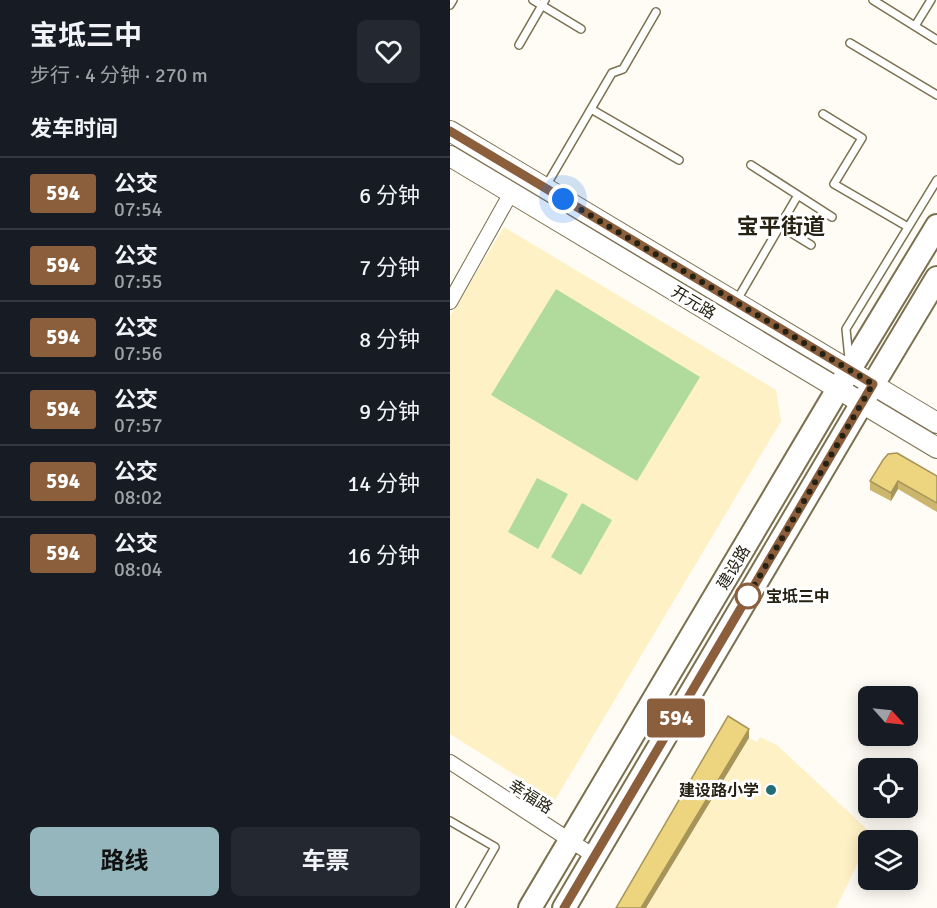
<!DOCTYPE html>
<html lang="zh">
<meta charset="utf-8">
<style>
:root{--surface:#171b24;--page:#242831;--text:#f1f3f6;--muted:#9ea1a6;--line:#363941;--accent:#94b6bc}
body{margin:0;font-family:Signika,"Noto Sans SC",sans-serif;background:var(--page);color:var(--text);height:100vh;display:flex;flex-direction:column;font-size:22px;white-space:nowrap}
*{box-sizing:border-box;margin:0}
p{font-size:20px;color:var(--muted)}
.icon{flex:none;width:33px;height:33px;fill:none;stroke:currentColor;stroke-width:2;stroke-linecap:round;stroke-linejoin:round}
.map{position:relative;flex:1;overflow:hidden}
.details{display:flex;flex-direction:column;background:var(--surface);width:450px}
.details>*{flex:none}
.badge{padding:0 12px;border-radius:4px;font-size:21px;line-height:39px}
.needle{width:39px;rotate:117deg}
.buttons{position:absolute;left:408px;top:686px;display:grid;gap:12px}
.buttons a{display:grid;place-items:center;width:60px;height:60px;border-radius:9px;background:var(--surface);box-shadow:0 3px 15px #0003;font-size:30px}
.you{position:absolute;width:30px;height:30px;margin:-15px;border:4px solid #fff;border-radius:50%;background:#1a73e8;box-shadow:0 0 0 9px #1a73e833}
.map>.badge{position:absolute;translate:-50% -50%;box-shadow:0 0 0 3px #fff}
h2{padding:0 30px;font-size:22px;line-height:54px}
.round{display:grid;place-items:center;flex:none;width:63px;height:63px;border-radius:9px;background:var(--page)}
.headline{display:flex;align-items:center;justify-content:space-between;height:102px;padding:0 30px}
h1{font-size:28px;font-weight:700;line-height:45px}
.button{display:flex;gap:12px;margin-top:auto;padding:12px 30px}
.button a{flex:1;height:69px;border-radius:9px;background:var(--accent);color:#111;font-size:24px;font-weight:700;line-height:69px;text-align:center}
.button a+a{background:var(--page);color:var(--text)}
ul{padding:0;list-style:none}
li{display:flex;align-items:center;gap:18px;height:72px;padding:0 30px;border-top:2px solid var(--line)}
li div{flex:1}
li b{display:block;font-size:22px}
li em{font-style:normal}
li .badge{min-width:66px;font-weight:700;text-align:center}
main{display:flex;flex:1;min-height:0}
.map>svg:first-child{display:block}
.built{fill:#fef1c5}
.green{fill:#b0db9d}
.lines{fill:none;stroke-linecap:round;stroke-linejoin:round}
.lane-casing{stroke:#7b7150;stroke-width:10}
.street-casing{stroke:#7b7150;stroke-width:16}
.secondary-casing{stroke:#7b7150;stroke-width:22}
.primary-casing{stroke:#7b7150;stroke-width:26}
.lane{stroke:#fff;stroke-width:7}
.street{stroke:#fff;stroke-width:14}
.secondary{stroke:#fff;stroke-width:20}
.primary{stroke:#fff;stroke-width:22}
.wall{fill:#ccb66d}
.shaded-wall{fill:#a69459}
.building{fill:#edd47f;stroke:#a69459;stroke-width:1.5}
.line-casing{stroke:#fff;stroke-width:14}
.line{stroke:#8b5e3c;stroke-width:9}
.walk{stroke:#252113;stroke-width:6;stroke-dasharray:0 10.8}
.stop-dot{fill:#fff;stroke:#8b5e3c;stroke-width:3}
.poi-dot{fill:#226c75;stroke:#fff;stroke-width:2}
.labels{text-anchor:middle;stroke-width:6;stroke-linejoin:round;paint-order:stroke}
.street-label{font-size:16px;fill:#252113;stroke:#fff}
.stop-label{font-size:16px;font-weight:bold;fill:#252113;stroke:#fff;text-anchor:start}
.poi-label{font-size:16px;font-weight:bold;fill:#252113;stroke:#fff;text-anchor:end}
.district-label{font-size:22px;font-weight:bold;fill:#252113;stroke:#fff}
</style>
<main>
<section class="details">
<div class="headline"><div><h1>宝坻三中</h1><p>步行 · 4 分钟 · 270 m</p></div><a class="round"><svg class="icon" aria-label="heart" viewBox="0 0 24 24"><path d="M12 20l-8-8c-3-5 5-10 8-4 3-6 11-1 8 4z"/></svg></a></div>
<h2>发车时间</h2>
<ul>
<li><span class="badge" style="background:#8b5e3c;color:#fff">594</span><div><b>公交</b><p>07:54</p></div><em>6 分钟</em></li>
<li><span class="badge" style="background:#8b5e3c;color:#fff">594</span><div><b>公交</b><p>07:55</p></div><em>7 分钟</em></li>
<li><span class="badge" style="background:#8b5e3c;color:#fff">594</span><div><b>公交</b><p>07:56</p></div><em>8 分钟</em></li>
<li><span class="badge" style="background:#8b5e3c;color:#fff">594</span><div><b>公交</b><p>07:57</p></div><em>9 分钟</em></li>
<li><span class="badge" style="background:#8b5e3c;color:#fff">594</span><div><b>公交</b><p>08:02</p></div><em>14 分钟</em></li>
<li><span class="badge" style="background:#8b5e3c;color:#fff">594</span><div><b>公交</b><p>08:04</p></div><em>16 分钟</em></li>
</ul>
<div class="button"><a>路线</a><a>车票</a></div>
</section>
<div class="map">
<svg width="487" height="908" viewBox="0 0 487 908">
<rect width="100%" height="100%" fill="#fefcf4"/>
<path class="built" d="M54,227L326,390L331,421L105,800L0,734V316Z
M310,737L327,745L422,834L386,908H196L299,738L307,742Z"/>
<path class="green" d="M106,289L250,377L187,481L41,395Z
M87,478L118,494L88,549L58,532Z
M132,503L162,520L131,575L101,557Z"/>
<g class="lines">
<defs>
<path id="lane" d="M83,0L131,29
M423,0L487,40
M0,5L3,0
M465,26L481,0
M400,43L487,95
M69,45L95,0
M141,109L229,160
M373,114L412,138L384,184L458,227
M301,165L382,217
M96,186L162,73L173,69L206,12
M330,226L361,245
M287,300L348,195
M399,359L396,329L487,180
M0,821L45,847L10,908"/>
<path id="street" d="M0,302L61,193
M0,762L144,856"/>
<path id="secondary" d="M0,131L487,423
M0,156L487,448"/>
<path id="primary" d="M80,908L388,389L487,226
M114,908L412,403L487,278"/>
</defs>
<use href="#lane" class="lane-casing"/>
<use href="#street" class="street-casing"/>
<use href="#secondary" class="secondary-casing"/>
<use href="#primary" class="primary-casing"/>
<use href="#lane" class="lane"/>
<use href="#street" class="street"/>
<use href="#secondary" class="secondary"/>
<use href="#primary" class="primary"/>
</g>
<path class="wall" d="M487,476V512L448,489L441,501L420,490V481Z"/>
<path class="shaded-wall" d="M448,481V489L441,501V493Z
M299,729V738L196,908H191Z"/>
<path class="building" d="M447,453L487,476V503L448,481L441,493L420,481L433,460L438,454Z
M278,716L299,729L191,908H166Z"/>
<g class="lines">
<defs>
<path id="line" d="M0,131L423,384L114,908"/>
</defs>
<use href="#line" class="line-casing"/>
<use href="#line" class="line"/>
<path class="walk" d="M113,199L423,384L298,596"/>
</g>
<circle class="stop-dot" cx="298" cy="596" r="12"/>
<circle class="poi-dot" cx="321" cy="790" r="6"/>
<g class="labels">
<g class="street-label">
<text transform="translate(244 302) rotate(31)" y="6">开元路</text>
<text transform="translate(283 567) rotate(-59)" y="6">建设路</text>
<text transform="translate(81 796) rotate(33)" y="6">幸福路</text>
</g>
<g class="stop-label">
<text x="316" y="602">宝坻三中</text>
</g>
<g class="poi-label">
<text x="309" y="796">建设路小学</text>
</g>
<g class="district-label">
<text x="331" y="234">宝平街道</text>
</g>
</g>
</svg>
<div class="buttons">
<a><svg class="needle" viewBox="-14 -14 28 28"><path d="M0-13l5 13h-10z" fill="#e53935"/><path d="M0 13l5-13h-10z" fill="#9ea1a6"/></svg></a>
<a><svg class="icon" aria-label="locate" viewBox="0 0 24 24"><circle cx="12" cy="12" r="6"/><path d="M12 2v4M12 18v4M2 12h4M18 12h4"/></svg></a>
<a><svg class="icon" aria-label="layers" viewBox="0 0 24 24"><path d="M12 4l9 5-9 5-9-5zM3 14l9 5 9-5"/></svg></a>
</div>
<div class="you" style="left:113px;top:199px"></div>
<b class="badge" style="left:226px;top:718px;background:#8b5e3c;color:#fff">594</b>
</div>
</main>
